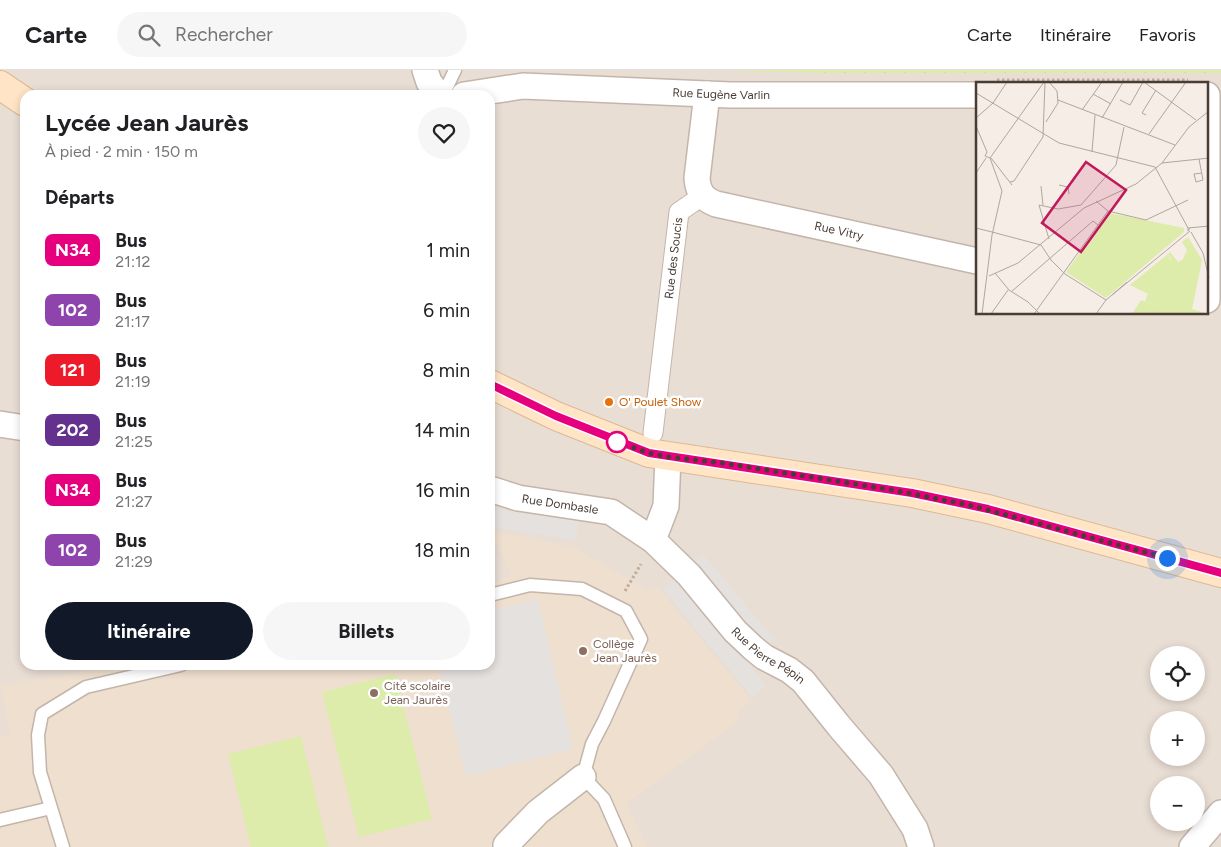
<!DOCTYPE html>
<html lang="fr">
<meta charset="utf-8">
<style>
:root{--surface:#fff;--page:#f6f6f6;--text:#202124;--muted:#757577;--line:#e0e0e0;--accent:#111827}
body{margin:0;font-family:Figtree,sans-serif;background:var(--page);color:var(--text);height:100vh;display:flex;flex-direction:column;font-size:19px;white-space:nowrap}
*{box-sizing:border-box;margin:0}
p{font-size:16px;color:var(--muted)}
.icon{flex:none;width:28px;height:28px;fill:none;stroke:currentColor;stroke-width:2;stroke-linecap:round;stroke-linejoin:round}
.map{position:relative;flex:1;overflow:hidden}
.drawer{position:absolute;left:20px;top:20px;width:475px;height:580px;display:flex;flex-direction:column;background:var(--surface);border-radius:15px;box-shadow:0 2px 8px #0003}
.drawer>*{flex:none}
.badge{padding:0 10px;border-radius:8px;font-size:18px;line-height:32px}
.buttons{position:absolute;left:1150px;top:576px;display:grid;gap:10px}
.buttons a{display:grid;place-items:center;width:55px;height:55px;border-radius:50%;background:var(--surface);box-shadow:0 2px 8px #0003;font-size:25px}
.you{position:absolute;width:25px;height:25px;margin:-12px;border:4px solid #fff;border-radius:50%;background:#1a73e8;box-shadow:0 0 0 8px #1a73e833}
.map>.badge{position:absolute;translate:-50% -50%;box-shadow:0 0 0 2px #fff}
h2{padding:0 25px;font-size:19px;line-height:45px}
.round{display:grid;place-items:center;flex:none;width:52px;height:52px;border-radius:26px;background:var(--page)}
.headline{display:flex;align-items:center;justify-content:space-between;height:85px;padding:0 25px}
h1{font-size:24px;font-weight:700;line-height:38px}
.cta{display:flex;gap:10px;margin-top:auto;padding:10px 25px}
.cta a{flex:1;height:58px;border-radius:30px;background:var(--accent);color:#fff;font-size:20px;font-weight:700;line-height:58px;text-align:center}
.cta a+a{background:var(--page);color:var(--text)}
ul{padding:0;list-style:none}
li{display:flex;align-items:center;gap:15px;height:60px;padding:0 25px}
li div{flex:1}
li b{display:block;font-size:19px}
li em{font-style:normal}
li .badge{min-width:55px;font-weight:700;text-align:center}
header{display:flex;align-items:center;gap:30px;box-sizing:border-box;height:70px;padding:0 25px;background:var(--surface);border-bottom:1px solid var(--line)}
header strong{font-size:24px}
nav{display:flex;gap:28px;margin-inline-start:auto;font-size:18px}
.search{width:350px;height:45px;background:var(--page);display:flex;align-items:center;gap:12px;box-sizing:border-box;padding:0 18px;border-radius:28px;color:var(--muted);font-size:19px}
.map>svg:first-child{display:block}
.residential{fill:#e9ded4;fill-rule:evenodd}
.education{fill:#efdfcf}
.grass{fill:#ddecab}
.cemetery{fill:url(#cemetery-stones)}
.parking{fill:#e5e1de}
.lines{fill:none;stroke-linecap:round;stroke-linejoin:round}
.service-casing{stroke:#c4b5ab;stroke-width:15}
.pedestrian-casing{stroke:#c4b5ab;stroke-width:21}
.minor-casing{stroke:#c4b5ab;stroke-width:28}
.secondary-casing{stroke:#dcb994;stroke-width:30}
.path{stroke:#c4ab98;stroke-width:3;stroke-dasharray:2.5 2.5;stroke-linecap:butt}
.service{stroke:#fff;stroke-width:12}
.pedestrian{stroke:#fff;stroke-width:19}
.minor{stroke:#fff;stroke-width:25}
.secondary{stroke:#ffe5c6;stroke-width:28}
.line-casing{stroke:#fff;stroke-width:11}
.line{stroke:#e6007e;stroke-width:8}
.walk{stroke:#483c35;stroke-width:5;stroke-dasharray:0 9}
.food-dot{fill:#e8710a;stroke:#fff;stroke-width:2}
.stop-dot{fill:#fff;stroke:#e6007e;stroke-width:2.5}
.education-dot{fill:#8d6e63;stroke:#fff;stroke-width:2}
.labels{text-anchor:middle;stroke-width:5;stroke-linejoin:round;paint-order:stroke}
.street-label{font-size:12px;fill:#483c35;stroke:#fff}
.food-label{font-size:12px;fill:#c56008;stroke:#fff;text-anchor:start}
.education-label{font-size:12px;fill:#785e54;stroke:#fff;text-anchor:start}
.inset-road{fill:none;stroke:#b0a69f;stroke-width:1}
.view{fill:#c2185b;fill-opacity:0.15;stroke:#c2185b;stroke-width:2.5}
.inset-edge{fill:none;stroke:#483c35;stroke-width:2.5}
</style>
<header>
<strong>Carte</strong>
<div class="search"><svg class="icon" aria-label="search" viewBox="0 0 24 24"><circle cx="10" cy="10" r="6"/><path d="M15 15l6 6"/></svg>Rechercher</div>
<nav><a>Carte</a><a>Itinéraire</a><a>Favoris</a></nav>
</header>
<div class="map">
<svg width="1221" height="777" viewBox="0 0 1221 777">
<defs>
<pattern id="cemetery-stones" width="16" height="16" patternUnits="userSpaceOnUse" patternTransform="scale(1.25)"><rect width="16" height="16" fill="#ddecab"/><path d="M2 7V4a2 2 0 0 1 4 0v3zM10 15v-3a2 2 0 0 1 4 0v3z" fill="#bfcb94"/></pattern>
</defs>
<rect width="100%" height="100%" fill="#f5ede6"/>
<path class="residential" d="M0,0H1221V777H0ZM977,14H1207V244H977ZM25,25H490V595H25ZM1159,585H1196V622H1159ZM1159,650H1196V688H1159ZM1159,715H1196V752H1159Z"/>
<path class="education" d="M491,461L573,477L648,521L656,518L659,519L751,630L741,638L736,653L626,734L647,777H0V667L10,665L1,616L120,595H490V512L512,506Z"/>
<path class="grass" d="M395,604L432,749L359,767L322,622Z
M301,666L328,777H251L228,684Z"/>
<path class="cemetery" d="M720,0H1221V3H826Z"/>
<path class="parking" d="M491,439L579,451L576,470L492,457Z
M703,484L774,569L763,579L692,494Z
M677,508L766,616L752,627L663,519Z
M538,529L573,679L466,706L438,595H490V541Z"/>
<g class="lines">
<defs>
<path id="service" d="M443,25L455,0
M490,525L530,515L582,519L626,541L641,569L604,651L592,674L583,707L604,729L625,777
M0,750L51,738
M63,777L40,702L38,665L42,644L86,617L181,595"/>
<g id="pedestrian">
<path id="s1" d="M653,363L679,142L702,126"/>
</g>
<g id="minor">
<path d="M425,0L429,12L439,25"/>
<path id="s2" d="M707,24L697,108C698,122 703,129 716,134L977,191"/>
<path id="s3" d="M464,25L523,16L730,25H977"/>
<path d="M1207,230V25"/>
<path d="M0,354L25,358"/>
<path id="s4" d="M490,419L518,428L611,442L653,470L689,505L735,561L753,578L764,587L789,600L803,611L839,656L881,705L915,759L921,777"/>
<path d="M653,470L666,436L668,387"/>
<path d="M507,777L506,775L538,742L583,707"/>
<path d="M1192,777L1221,743"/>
</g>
<path id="secondary" d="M0,15L25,32
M490,314L556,346L649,383L912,423L988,439L1221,503"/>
</defs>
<use href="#service" class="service-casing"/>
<use href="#pedestrian" class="pedestrian-casing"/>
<use href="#minor" class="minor-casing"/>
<use href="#secondary" class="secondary-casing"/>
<path class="path" d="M997,10H1188
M625,521L641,494"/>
<use href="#service" class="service"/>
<use href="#pedestrian" class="pedestrian"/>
<use href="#minor" class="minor"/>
<use href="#secondary" class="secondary"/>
</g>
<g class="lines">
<defs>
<path id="line" d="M490,314L556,346L649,383L912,423L988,439L1221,503"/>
</defs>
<use href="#line" class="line-casing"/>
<use href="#line" class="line"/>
<path class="walk" d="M617,372L649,383L668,387L722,393L893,420L969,435L1167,488"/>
</g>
<circle class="food-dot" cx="609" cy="332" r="5"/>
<circle class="stop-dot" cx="617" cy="372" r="10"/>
<g class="education-dot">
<circle cx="583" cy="581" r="5"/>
<circle cx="374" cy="623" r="5"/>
</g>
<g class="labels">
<g class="street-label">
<text dy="4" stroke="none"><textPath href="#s3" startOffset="258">Rue Eugène Varlin</textPath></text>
<text dy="4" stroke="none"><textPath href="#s2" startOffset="245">Rue Vitry</textPath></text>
<text dy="4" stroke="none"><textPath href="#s1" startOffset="176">Rue des Soucis</textPath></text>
<text dy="4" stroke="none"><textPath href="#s4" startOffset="72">Rue Dombasle</textPath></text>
<text dy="4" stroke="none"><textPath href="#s4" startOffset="338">Rue Pierre Pépin</textPath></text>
</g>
<g class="food-label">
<text x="619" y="336">O' Poulet Show</text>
</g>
<g class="education-label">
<text x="593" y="578">Collège<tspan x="593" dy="14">Jean Jaurès</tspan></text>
<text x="384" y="620">Cité scolaire<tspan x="384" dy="14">Jean Jaurès</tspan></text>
</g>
</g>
<g transform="translate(976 12)">
<rect width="232" height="232" fill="#f5ede6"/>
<path d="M212,155L226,178L216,227L232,232H156L165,218L182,224L195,177L192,172L194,170L202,180L207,177L211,168L206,160Z" fill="#ddecab"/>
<path d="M133,131L208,146V150L130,216L90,190ZM192,172L197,185L192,188L189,219L182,224L169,219L172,212L154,203Z" fill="#ddecab"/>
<path class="inset-road" d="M168,0L220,38M0,11L83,61L179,85L212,146M117,12L135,22M82,18L199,63M144,18L154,23L167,0M106,28L126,0M170,33L166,31L180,8M0,36L17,21L31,0M126,36L147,0M70,40L82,21L81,9L73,0M0,44L11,70L9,74L14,76M173,52L210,0M116,70L119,33M14,76L68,0M15,76L36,103M223,77L227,98L220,100L218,92L226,91M186,81L233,76M0,91L10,76M34,100L38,99L67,55L69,0M83,103L92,105L93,112M65,104L67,123M120,119L132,129L170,138L212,118M0,146L16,150M214,146L212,149V146L233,144M16,150L65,163M215,150L227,171L233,196M73,157L63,123L82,127L105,123L140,83L148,45M65,163L75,178L89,192L130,218M19,191L33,208L52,220L64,232M13,194L42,181L108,126L160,102L186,81L213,45L233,29M35,210L117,139L122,143M136,213L151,200M6,232L16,153L26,109L14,76M15,232L32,208M58,232L132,129M120,232L130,218L214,149"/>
<path class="view" d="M110,80L150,108L105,170L66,141Z"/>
<rect width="232" height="232" class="inset-edge"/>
</g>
</svg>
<div class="buttons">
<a><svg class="icon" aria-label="locate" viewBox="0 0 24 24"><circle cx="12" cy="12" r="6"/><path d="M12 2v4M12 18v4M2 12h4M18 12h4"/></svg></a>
<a>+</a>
<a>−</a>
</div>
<div class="you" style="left:1167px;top:488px"></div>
<section class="drawer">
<div class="headline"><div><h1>Lycée Jean Jaurès</h1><p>À pied · 2 min · 150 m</p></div><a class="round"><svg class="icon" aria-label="heart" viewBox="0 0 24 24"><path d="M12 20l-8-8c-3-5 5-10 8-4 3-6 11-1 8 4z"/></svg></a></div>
<h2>Départs</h2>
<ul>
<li><span class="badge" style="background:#e6007e;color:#fff">N34</span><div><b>Bus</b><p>21:12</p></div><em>1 min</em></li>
<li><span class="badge" style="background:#8e44ad;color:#fff">102</span><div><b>Bus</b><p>21:17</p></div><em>6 min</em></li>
<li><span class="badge" style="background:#ed1b2a;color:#fff">121</span><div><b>Bus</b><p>21:19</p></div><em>8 min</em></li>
<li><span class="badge" style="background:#65318f;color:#fff">202</span><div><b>Bus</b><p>21:25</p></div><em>14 min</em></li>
<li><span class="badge" style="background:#e6007e;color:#fff">N34</span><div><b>Bus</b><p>21:27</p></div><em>16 min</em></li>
<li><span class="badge" style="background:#8e44ad;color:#fff">102</span><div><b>Bus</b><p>21:29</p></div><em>18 min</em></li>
</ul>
<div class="cta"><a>Itinéraire</a><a>Billets</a></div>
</section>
</div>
